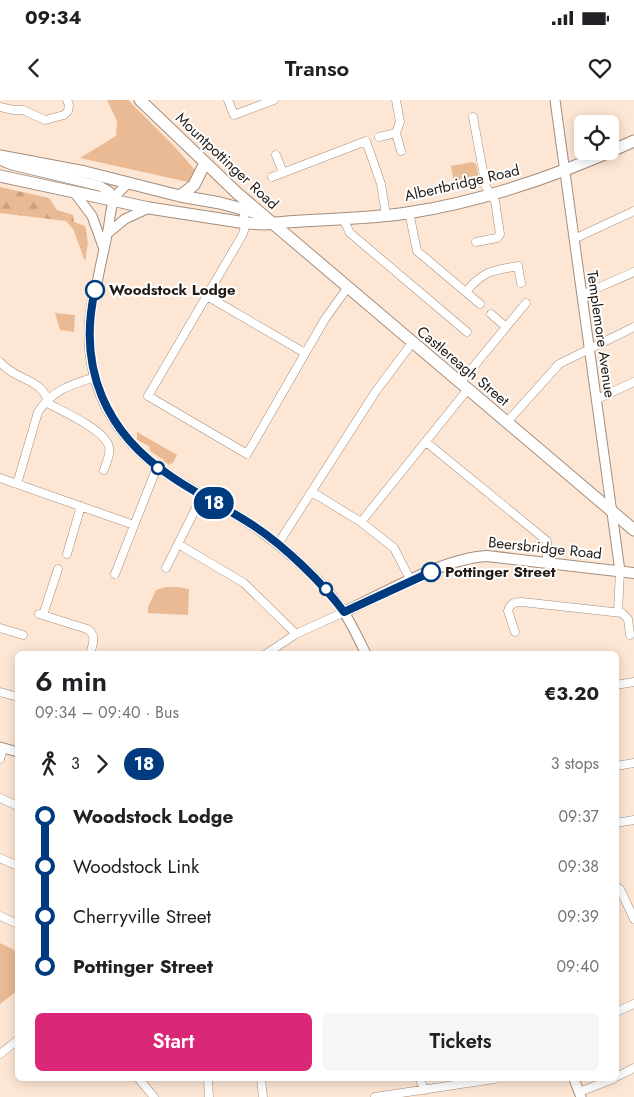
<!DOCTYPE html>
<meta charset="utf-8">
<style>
:root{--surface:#fff;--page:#f6f6f6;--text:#202124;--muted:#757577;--accent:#db2777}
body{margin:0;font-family:Jost,sans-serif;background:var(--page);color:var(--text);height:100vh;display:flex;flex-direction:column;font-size:19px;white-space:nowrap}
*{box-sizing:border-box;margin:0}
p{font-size:16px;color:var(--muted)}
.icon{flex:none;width:28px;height:28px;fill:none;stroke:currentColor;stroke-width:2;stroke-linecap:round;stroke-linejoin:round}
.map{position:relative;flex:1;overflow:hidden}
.panel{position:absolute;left:15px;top:551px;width:604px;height:430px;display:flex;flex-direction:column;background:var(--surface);border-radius:8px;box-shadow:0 2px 12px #0003}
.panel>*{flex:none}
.badge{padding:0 10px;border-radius:16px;font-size:18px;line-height:32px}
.tools{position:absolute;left:574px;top:15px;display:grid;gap:10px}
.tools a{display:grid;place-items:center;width:45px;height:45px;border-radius:8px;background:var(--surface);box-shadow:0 2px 12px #0003;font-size:25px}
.map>.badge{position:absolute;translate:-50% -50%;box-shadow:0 0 0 2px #fff}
.legs{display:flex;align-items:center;gap:8px;height:55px;padding:0 20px;font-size:16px}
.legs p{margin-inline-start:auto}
.headline{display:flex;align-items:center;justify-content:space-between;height:85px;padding:0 20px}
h1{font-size:28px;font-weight:600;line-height:38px}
.button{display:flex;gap:10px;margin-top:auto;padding:10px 20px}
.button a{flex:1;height:58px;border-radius:8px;background:var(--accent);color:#fff;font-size:20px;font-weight:600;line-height:58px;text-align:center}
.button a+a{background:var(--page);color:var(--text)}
ul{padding:0 20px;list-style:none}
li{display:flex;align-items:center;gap:18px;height:50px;font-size:19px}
li i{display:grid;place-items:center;width:8px;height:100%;margin:0 6px;background:currentColor}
li i::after{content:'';width:12px;height:12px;margin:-6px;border:4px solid;border-radius:50%;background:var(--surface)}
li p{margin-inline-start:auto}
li:first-child i{background:linear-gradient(#0000 50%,currentColor 0)}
li:last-child i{background:linear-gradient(currentColor 50%,#0000 0)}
.status{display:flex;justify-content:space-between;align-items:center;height:35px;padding:0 25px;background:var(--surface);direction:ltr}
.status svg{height:14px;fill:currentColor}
header{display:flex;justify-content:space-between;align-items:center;height:65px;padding:0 20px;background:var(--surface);font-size:22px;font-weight:600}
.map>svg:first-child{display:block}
.green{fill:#e9ba93}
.forest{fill:url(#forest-firs)}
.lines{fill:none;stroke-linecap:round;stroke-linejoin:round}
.minor-casing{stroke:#a48e7d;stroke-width:9}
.tertiary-casing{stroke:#a48e7d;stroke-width:11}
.secondary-casing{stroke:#a48e7d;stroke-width:12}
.primary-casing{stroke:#a48e7d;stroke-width:13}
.minor{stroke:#fff;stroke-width:8}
.tertiary{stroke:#fff;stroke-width:9}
.secondary{stroke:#fff;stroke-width:10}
.primary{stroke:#fff;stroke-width:11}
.line-1-casing{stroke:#fff;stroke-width:11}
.line-1{stroke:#003b80;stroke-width:8}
.stop-1-dot{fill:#fff;stroke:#003b80;stroke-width:2.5}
.labels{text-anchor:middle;stroke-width:4;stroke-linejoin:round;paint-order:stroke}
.street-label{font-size:15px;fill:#231b15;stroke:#fff}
.stop-label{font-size:15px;font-weight:bold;fill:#231b15;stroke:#fff;text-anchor:start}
</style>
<div class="status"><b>09:34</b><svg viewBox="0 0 49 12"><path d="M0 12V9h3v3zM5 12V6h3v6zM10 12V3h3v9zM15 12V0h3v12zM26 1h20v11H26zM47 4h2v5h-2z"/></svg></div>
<header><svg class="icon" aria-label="back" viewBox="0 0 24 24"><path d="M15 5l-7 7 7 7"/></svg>Transo<svg class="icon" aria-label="heart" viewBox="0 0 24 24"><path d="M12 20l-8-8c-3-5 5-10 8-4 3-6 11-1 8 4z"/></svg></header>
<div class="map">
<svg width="634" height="997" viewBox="0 0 634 997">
<defs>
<pattern id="forest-firs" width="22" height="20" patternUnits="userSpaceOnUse" patternTransform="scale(1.25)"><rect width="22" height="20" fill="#e9ba93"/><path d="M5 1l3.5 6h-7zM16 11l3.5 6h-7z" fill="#c89f7e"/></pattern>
</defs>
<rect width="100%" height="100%" fill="#fde6d4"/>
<path class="green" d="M107,0H128L174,46L195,70L193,76L188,82L80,58L116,36L117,21Z
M472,62L476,64L480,84L455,89L451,66Z
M55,213L75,215L74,232L60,230Z
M137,332L177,355L172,364L170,363L169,365L164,361V360L150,351L149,346L137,340Z
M166,487H177L189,489L188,515L148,513V507L156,490Z
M0,843L18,852L17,891L0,904Z"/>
<path class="forest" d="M0,87L49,98L57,110L73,115L74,122L85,126L88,143L85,161L73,129L66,121L0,113Z"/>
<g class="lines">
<defs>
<path id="minor" d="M228,0L234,15L274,0
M0,7L13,10H23L45,20L64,15L68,11L69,5L67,0
M473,17L486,87L495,101L500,134L497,138L476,142
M396,33L401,51
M379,37L396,33L400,22L396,0
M276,55L283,73
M272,77L366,41L381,84L386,115
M409,112L417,151L480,204
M244,116L246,123L243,134L148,296L247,354L325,219L348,187
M343,119L350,133L467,232
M574,139L634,111
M466,192C484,170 492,171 518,166L521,183
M582,195L634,172
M207,196L305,253
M491,214L506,227
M0,262C17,282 42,277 49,304C64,312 105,330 109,347C111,354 106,363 104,370
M460,283L526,203
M597,299L634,282
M507,322L559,264L634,227
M426,342L547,441V463
M0,378L134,425
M17,384L38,312C53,290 70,285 95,277
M312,392L361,422L394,448L411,481
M361,422L468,289
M178,444L244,483L296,534
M278,444L376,291L412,243
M67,454L81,406
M166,468L202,396
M115,474L157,367
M618,512L620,471
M39,514L87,529C97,535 93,544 90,554
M43,515L58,469
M0,528L23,535
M515,532L508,511C510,503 515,502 522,502L622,513L628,519L630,535
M266,554L296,534L344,512
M616,585L634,582
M0,592L18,597
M0,659L3,648
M616,666L634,663
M0,698L18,706
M616,723L634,720
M0,758L18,766
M616,787L620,789L634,819
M0,816L18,824
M616,912L634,904
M0,954L18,940
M616,977L634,968
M139,979L154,997
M208,979L209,997
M261,979L263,997
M420,979L424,990
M579,992L613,979
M375,997L494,979"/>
<path id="tertiary" d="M555,0L620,471
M0,60L12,65L100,86L110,92L113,100
M128,83C124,88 116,93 114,100C110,109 110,120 108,130C105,146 101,162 98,178C96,189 92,200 91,211C82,282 113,339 172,377C201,396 234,411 262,432C287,450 326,485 343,511C352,524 359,540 366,554
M74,92L92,116L104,149
M108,133L125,119L149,108
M0,647L18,652
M574,979L581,997"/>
<path id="secondary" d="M344,512C384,494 443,458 487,456L634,473"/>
<path id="primary" d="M140,0L237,93L634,430
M0,56L85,72L180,96L220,103L257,113
M0,76L149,108L246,123L264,124C311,119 360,120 407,113C486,101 562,74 634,41
M180,96L194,85L205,63"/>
</defs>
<use href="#minor" class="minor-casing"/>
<use href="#tertiary" class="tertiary-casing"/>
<use href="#secondary" class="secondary-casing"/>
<use href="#primary" class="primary-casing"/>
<use href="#minor" class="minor"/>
<use href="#tertiary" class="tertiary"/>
<use href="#secondary" class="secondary"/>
<use href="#primary" class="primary"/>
</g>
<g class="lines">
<defs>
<path id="line-1" d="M95,190C77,268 106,334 172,377C198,395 227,408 254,426C283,445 323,483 344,512L431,472"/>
</defs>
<use href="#line-1" class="line-1-casing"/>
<use href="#line-1" class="line-1"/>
</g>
<g class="stop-1-dot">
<circle cx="95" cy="190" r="9"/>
<circle cx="158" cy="368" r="6"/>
<circle cx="431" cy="472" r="9"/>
<circle cx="326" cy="489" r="6"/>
</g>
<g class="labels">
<g class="street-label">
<text transform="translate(227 61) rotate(43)" y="5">Mountpottinger Road</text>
<text transform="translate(462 83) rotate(-13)" y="5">Albertbridge Road</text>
<text transform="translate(601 234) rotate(82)" y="5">Templemore Avenue</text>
<text transform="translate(463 266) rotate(40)" y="5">Castlereagh Street</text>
<text transform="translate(545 448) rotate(6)" y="5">Beersbridge Road</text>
</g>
<g class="stop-label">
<text x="109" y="195">Woodstock Lodge</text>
<text x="445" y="477">Pottinger Street</text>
</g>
</g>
</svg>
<div class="tools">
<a><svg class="icon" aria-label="locate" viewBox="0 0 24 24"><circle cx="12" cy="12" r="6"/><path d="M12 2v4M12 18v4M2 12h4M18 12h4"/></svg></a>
</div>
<b class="badge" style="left:214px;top:403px;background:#003b80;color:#fff">18</b>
<section class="panel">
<div class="headline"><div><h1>6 min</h1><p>09:34 – 09:40 · Bus</p></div><b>€3.20</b></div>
<div class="legs"><svg class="icon" aria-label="walk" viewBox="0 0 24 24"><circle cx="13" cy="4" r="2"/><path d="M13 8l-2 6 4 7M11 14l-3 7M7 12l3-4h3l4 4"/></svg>3<svg class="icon" aria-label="forward" viewBox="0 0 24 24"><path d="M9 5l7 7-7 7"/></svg><b class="badge" style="background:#003b80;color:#fff">18</b><p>3 stops</p></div>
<ul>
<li><i style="color:#003b80"></i><b>Woodstock Lodge</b><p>09:37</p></li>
<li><i style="color:#003b80"></i><span>Woodstock Link</span><p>09:38</p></li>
<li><i style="color:#003b80"></i><span>Cherryville Street</span><p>09:39</p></li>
<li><i style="color:#003b80"></i><b>Pottinger Street</b><p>09:40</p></li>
</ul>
<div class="button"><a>Start</a><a>Tickets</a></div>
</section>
</div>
